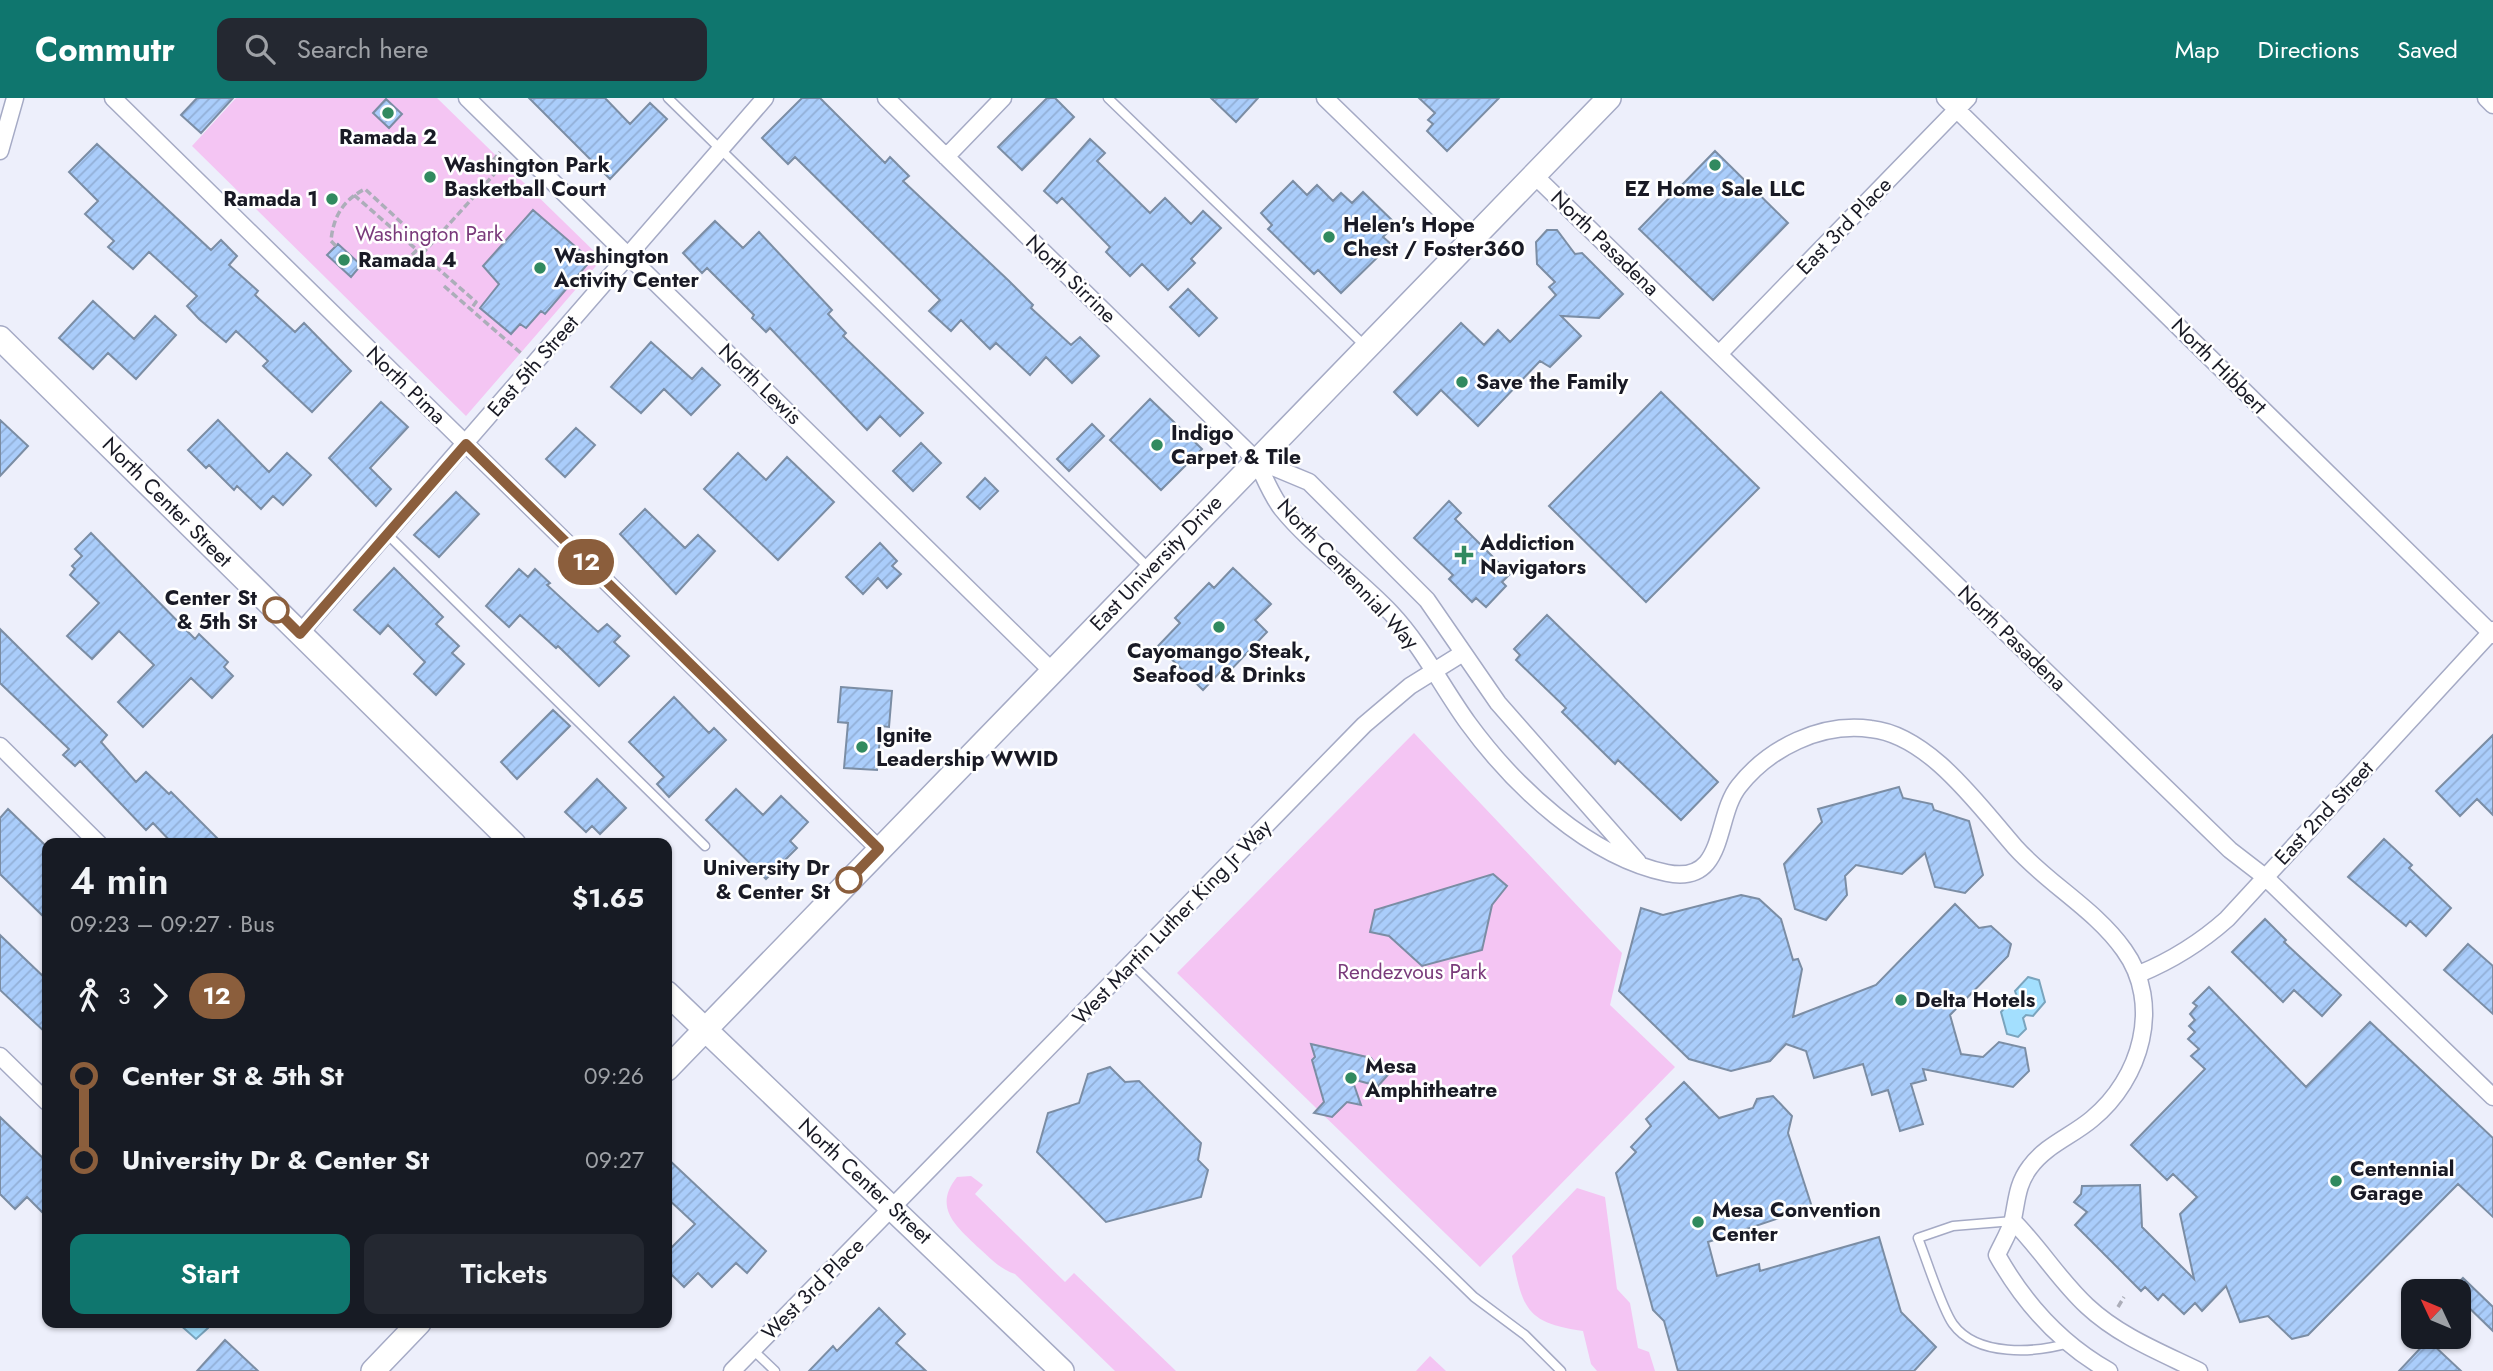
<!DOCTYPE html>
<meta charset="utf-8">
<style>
:root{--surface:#171b24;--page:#242831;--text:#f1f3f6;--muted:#9ea1a6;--accent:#0f766e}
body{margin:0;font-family:Jost,sans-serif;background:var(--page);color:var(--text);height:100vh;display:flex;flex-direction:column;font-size:26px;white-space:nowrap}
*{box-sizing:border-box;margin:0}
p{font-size:23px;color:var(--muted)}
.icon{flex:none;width:38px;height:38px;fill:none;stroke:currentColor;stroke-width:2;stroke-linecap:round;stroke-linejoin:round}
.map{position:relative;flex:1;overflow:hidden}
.side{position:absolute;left:42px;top:740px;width:630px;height:490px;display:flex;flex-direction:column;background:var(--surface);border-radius:14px;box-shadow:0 2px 5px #0004}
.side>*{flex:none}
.badge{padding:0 14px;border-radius:23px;font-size:24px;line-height:46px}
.needle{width:46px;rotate:314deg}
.tools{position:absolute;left:2401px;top:1181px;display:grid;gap:14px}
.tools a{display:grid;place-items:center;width:70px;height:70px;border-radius:14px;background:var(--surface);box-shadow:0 2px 5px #0004;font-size:35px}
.map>.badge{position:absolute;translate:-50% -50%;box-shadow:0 0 0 4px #fff}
.legs{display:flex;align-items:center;gap:10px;height:77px;padding:0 28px;font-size:23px}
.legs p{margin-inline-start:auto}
.headline{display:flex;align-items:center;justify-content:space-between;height:119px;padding:0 28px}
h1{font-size:38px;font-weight:600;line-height:52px}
.primary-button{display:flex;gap:14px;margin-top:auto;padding:14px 28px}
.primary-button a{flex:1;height:80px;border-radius:14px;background:var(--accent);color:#fff;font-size:28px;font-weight:600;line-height:80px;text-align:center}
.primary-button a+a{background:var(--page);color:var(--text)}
ul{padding:0 28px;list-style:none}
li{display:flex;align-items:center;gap:24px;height:84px;font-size:26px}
li i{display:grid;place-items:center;width:10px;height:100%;margin:0 9px;background:currentColor}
li i::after{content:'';width:18px;height:18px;margin:-9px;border:5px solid;border-radius:50%;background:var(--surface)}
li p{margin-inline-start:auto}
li:first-child i{background:linear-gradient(#0000 50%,currentColor 0)}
li:last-child i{background:linear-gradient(currentColor 50%,#0000 0)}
header{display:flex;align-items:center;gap:42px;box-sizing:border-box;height:98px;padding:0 35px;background:var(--accent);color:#fff}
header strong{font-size:33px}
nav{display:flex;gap:38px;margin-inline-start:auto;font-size:24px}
.search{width:490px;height:63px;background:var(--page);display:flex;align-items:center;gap:18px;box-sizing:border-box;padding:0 24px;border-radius:14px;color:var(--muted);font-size:26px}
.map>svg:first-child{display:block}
.park{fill:#f4c5f3}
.water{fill:#a3dffe;stroke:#7aa4bd;stroke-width:2}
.building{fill:url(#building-hatch);stroke:#7b8da4;stroke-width:2}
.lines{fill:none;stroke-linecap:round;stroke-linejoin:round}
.lane-casing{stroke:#a5aac5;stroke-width:11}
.street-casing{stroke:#a5aac5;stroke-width:19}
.secondary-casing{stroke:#a5aac5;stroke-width:26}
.path{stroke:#acaeb9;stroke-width:3.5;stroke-dasharray:7 3.5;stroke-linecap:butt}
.lane{stroke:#fff;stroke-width:8}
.street{stroke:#fff;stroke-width:16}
.secondary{stroke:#fff;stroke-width:23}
.line-1-casing{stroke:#fff;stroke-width:16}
.line-1{stroke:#8b5e3c;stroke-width:10}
.poi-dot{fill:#318a5f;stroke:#fff;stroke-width:2.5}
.stop-1-dot{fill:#fff;stroke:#8b5e3c;stroke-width:3.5}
.labels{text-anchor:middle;stroke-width:5;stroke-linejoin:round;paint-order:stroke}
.poi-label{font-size:21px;font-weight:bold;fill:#191a25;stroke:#fff;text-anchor:start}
.street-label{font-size:21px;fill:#191a25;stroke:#fff}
.park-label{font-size:21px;fill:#7a3b7b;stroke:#fff}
.stop-label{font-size:21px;font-weight:bold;fill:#191a25;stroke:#fff;text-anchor:end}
</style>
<header>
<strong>Commutr</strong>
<div class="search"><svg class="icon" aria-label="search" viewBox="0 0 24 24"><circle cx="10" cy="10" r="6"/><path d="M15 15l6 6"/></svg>Search here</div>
<nav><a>Map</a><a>Directions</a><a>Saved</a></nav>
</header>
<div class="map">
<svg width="2493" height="1273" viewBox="0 0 2493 1273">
<defs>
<pattern id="building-hatch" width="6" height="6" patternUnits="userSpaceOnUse" patternTransform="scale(1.75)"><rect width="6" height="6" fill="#aacdfb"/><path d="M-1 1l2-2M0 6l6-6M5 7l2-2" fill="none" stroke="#92afd7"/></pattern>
</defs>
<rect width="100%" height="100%" fill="#edeffb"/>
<path class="park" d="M236,0H437L602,161L466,318L192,48Z
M1414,635L1622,855L1610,907L1675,969L1480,1169L1177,875Z
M971,1078L983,1087L975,1096L1065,1184L1074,1175L1176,1273H1115L1015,1176C1000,1171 991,1161 980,1151C957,1129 932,1110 957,1079Z
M1577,1090L1605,1099L1617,1191L1630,1205L1638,1250L1649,1254L1655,1273H1597L1591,1266L1583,1233C1526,1225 1523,1211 1512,1158Z
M1430,1258L1446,1273H1416Z"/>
<path class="water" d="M2028,879L2039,882L2045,904L2033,918L2026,917L2023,920L2026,931L2018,939L2007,936L2001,914L2008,906L2016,908L2019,905L2015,893Z
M178,1225H205L208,1230L196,1241Z"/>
<path class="building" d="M197,0H233L201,35L181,17Z
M529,0H605L630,26L650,5L667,21L610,81Z
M802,0H820L885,65L890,59L909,78L903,83L1008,182L1033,207L1031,210L1071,247L1080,239L1099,258L1072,285L1046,259L1030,277L996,245L990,251L961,222L951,233L929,213L940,202L795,59L788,66L762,40Z
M1047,0H1055L1074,19L1022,72L998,49Z
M1211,0H1258L1236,24Z
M1419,0H1499L1447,53L1427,33L1433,26L1428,22L1435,15Z
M386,1L402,16L389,30L373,15Z
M1090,41L1105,55L1097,63L1150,115L1165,100L1191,126L1203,113L1221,130L1191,161L1195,165L1168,192L1142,166L1130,178L1106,154L1110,149L1062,100L1057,105L1044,93Z
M97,46L211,152L221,142L237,158L229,167L258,193L255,197L295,234L304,225L351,273L312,314L263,268L268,263L236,233L226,244L199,221L187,208L197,198L149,154L133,171L108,149L114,143L85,116L98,103L69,74Z
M1715,53L1788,125L1713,202L1639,131Z
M1293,83L1307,97L1317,87L1333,103L1341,95L1352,105L1363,94L1396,126L1383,139L1391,146L1341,195L1318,172L1314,176L1268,131L1272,127L1261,115Z
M533,112L591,162L545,216L541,213L526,230L520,226L511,236L480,210L499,186L483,168Z
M715,123L743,150L759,134L832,212L828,216L846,235L843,238L923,315L900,338L880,318L867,332L770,230L766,234L752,220L754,217L707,170L702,175L683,155Z
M1547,132H1557L1575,156L1582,155L1623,196L1599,220L1561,218L1581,238L1550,269L1540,263L1478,328L1441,292L1417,317L1394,294L1461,225L1484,247L1498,232L1510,244L1556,197L1549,189L1555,184L1537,166L1536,144Z
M338,146L361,167L351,179L327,157Z
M1188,191L1217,220L1199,238L1170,209Z
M93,203L134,241L155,218L176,237L136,281L108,255L93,271L59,240Z
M651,244L692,281L702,270L720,287L691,317L664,291L641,315L611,289Z
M1661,294L1759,390L1646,504L1549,408Z
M1150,301L1202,351L1161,392L1110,342Z
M381,304L408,329L370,370L391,391L376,408L329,360Z
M0,322L28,348L0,378Z
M218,322L269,374L287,355L311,377L283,407L273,398L261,411L237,388L234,392L209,367L206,370L188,352Z
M1092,326L1104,338L1069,373L1057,361Z
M576,330L595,347L565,379L546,361Z
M921,345L941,365L913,393L893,373Z
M738,355L766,382L787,359L834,404L778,462L704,391Z
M985,380L998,393L980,411L967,399Z
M456,394L479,416L439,459L414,437Z
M1449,403L1461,415L1455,421L1510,476L1502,484L1506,488L1486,509L1476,500L1472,504L1449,481L1453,477L1414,440Z
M645,411L685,450L698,437L715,453L676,496L620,436Z
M91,435L195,541L199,536L228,564L224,569L233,578L212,600L191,580L143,629L118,604L154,567L119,533L92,561L67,538L99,505L70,477L75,471L72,468L82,458L75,451Z
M880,445L897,463L892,468L901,476L887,490L878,480L863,496L846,479Z
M394,470L443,519L436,526L459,548L452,555L464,566L436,597L414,576L425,564L388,527L380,536L354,512Z
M1233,470L1271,506L1255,522L1267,534L1227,576L1222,572L1203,592L1158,548L1180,525L1175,520L1209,485L1214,490Z
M519,471L528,479L535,471L550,485L547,487L598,534L607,526L620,538L614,544L629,558L599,588L558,548L556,550L520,517L509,529L486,508Z
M1547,517L1718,684L1681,722L1618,662L1615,666L1562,614L1566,610L1516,562L1520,557L1514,551Z
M0,531L107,637L101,644L136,684L146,674L169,696L171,694L223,746H173L153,725L146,732L80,663L75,668L63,657L69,651L0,585Z
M841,589L892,593L889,629L881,628L877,672L844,670L848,625L838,624Z
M674,599L709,635L714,630L726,642L669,699L657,686L664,679L629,644Z
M553,612L570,628L517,681L501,664Z
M2493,637V717L2477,701L2460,718L2436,693Z
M597,681L626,710L600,736L592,728L586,734L565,714Z
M1899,689L1903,700L1932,706L1934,712L1969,723L1983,777L1965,795L1935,789L1925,755L1902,776L1856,767L1845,778L1847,797L1826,822L1795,811L1784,766L1822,724L1818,711Z
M736,691L763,717L781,698L808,724L790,743L797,750L766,781L706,722Z
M8,711L47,749V822L0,776V720Z
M2384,741L2412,767L2409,770L2451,810L2426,838L2410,823L2406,828L2348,779Z
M1493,776L1507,788L1492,807L1482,852L1422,868L1389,838L1370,834L1375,812Z
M1741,797L1759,801L1781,821L1793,862L1798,861L1802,871L1793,919L1876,887L1955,806L1979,830L1991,828L2011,846L2008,858L1950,917L1961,956L1983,959L1999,944L2025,950L2029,973L2013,989L1923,971L1926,982L1911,986L1923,1026L1900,1033L1888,992L1872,997L1863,966L1814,980L1806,953L1786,946L1770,963L1731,973L1689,961L1619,893L1641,810L1663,817Z
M2265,821L2286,842L2284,844L2341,897L2322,918L2294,892L2283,904L2232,854Z
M0,837L47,882V936L0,892Z
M2468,846L2493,868V916L2444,872Z
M2209,889L2306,989L2370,924L2493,1040V1119L2458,1086L2308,1237L2292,1241L2268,1218L2240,1224L2226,1188L2202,1213L2195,1205L2184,1216L2163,1196L2158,1202L2145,1189L2141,1193L2075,1127L2087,1114L2074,1104L2081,1096L2082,1088L2140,1087L2142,1129L2194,1181L2180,1116L2197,1099L2173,1076L2167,1082L2131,1047L2205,971L2191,958L2199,951L2188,941L2195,934L2189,928L2195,922L2190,916L2197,908L2193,905Z
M1311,946L1371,960L1376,967L1393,971L1378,988L1352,981L1361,1007L1347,1004L1332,1019L1314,1015L1324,1004L1312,962L1315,959Z
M1110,969L1125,984L1139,983L1201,1045L1198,1062L1208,1072L1201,1099L1106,1124L1037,1054L1048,1015L1079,1005L1088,976Z
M1684,984L1719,1020L1753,1010L1757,1001L1773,998L1792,1018L1788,1035L1812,1109L1708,1144L1717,1178L1759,1166L1760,1173L1879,1139L1901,1214L1936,1249L1914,1273H1678L1664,1223L1653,1212L1616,1075L1636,1054L1631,1049L1651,1028L1646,1021Z
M0,1019L47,1064V1119L27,1099L15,1111L0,1096Z
M667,1060L766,1153L747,1175L736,1165L712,1189L698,1175L684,1189L667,1172V1154L695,1126L667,1100Z
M2463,1180L2493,1209V1233L2459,1200V1194L2451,1192Z
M879,1210L905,1236L896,1245L926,1273H809L833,1248L837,1253Z
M225,1242L258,1273H197Z
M2428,1242L2461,1273H2399Z"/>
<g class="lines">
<defs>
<path id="lane" d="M668,0L1149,470
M1108,0L1365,248
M387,436L705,748
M1132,866L1474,1199L1525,1237L1561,1273
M2013,1123L1953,1128L1918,1140C1926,1160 1942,1211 1953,1226C1977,1259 2035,1255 2069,1245
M753,1252L775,1273"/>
<path id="street" d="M113,0L879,751
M467,0L1052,573
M886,0L1256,362C1264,378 1271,397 1282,411C1310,446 1359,481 1391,515C1422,548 1442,589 1468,625C1514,688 1589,759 1667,775C1727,787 1714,719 1739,688C1769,650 1821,624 1871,631C1929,637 1979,708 2015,749C2048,786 2095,811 2124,852C2163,906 2141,981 2092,1021C2072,1038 2046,1047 2030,1069C2017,1086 2017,1102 2013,1121C2010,1133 2002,1146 1997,1157C2024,1205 2061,1246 2109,1273
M1325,0L1471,142
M1945,0L2493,537
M2486,0L2493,7
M0,53L15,0
M946,59L1003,0
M1534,77L2230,752L2265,779L2493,999
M1719,256L1968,0
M1256,362L1309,384L1427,502L1498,605L1638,764
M300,535L765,0
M0,648L99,746
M2139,876C2173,862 2200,845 2227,821L2493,532
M0,958L47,1004
M2013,1123C2040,1150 2059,1182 2087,1208C2119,1238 2160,1254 2199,1273
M732,1273L1364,627L1410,588L1463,555"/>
<path id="secondary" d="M0,240L514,746
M667,895L1062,1273
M667,971L1609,0
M373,1273L419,1225"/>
</defs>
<use href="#lane" class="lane-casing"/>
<use href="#street" class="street-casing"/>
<use href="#secondary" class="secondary-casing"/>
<path class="path" d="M354,97L417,152
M336,148L331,143C333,119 343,102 365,91L428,149
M422,156L498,72L491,65L500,54
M412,157L417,152L476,204L471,211
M444,188L522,256
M2118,1209L2124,1199"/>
<use href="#lane" class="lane"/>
<use href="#street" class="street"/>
<use href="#secondary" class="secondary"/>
</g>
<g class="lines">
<defs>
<path id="line-1" d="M276,512L300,536L466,346L879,751L849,782"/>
</defs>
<use href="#line-1" class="line-1-casing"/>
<use href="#line-1" class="line-1"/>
</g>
<g class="poi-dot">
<circle cx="388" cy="15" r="7"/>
<circle cx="1715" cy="67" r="7"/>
<circle cx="430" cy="79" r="7"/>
<circle cx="332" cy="101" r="7"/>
<circle cx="1329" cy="139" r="7"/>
<circle cx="344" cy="162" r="7"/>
<circle cx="540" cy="170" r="7"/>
<circle cx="1462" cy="284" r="7"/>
<circle cx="1157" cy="347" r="7"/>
<path d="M1460.5 446.5h7v7h7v7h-7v7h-7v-7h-7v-7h7z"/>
<circle cx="1219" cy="529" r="7"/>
<circle cx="862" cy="649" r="7"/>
<circle cx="1901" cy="902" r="7"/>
<circle cx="1351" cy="980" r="7"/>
<circle cx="2336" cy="1083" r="7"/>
<circle cx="1698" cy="1124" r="7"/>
</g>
<g class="stop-1-dot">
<circle cx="276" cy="512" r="12"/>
<circle cx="849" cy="782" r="12"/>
</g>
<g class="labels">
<g class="poi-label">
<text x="388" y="46" text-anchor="middle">Ramada 2</text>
<text x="444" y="74">Washington Park<tspan x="444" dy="24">Basketball Court</tspan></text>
<text x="1715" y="98" text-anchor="middle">EZ Home Sale LLC</text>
<text x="318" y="108" text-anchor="end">Ramada 1</text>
<text x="1343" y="134">Helen's Hope<tspan x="1343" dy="24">Chest / Foster360</tspan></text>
<text x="554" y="165">Washington<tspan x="554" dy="24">Activity Center</tspan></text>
<text x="358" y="169">Ramada 4</text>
<text x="1476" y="291">Save the Family</text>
<text x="1171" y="342">Indigo<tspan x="1171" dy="24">Carpet &amp; Tile</tspan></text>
<text x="1480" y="452">Addiction<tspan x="1480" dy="24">Navigators</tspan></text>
<text x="1219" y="560" text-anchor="middle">Cayomango Steak,<tspan x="1219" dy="24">Seafood &amp; Drinks</tspan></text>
<text x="876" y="644">Ignite<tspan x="876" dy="24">Leadership WWID</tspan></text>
<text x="1915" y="909">Delta Hotels</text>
<text x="1365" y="975">Mesa<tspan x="1365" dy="24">Amphitheatre</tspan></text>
<text x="2350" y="1078">Centennial<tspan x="2350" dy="24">Garage</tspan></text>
<text x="1712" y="1119">Mesa Convention<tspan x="1712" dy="24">Center</tspan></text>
</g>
<g class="street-label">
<text transform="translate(1844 128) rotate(-46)" y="7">East 3rd Place</text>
<text transform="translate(1605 145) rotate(44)" y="7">North Pasadena</text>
<text transform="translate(1071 181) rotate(44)" y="7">North Sirrine</text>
<text transform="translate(533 268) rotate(-49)" y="7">East 5th Street</text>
<text transform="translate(2219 268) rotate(45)" y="7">North Hibbert</text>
<text transform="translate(760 286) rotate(44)" y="7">North Lewis</text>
<text transform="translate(406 287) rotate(44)" y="7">North Pima</text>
<text transform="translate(167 404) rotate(45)" y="7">North Center Street</text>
<text transform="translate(1156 465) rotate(-46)" y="7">East University Drive</text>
<text transform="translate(1348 476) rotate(47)" y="7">North Centennial Way</text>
<text transform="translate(2012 540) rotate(44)" y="7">North Pasadena</text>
<text transform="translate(2324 715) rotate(-47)" y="7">East 2nd Street</text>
<text transform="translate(1172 824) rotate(-46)" y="7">West Martin Luther King Jr Way</text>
<text transform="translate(865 1083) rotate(43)" y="7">North Center Street</text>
<text transform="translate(813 1191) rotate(-45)" y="7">West 3rd Place</text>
</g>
<g class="park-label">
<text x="429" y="143">Washington Park</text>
<text x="1412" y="881">Rendezvous Park</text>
</g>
<g class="stop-label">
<text x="257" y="507">Center St<tspan x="257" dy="24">&amp; 5th St</tspan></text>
<text x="830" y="777">University Dr<tspan x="830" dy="24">&amp; Center St</tspan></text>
</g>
</g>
</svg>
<div class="tools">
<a><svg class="needle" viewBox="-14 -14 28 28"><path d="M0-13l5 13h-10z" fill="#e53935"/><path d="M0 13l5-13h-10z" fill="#9ea1a6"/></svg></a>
</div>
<b class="badge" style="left:586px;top:464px;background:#8b5e3c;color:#fff">12</b>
<section class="side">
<div class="headline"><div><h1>4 min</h1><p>09:23 – 09:27 · Bus</p></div><b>$1.65</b></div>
<div class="legs"><svg class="icon" aria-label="walk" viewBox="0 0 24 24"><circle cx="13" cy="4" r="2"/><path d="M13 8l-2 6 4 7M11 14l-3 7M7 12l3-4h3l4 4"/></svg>3<svg class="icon" aria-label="forward" viewBox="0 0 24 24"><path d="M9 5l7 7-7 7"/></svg><b class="badge" style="background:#8b5e3c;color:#fff">12</b></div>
<ul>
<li><i style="color:#8b5e3c"></i><b>Center St &amp; 5th St</b><p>09:26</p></li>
<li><i style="color:#8b5e3c"></i><b>University Dr &amp; Center St</b><p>09:27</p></li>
</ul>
<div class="primary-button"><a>Start</a><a>Tickets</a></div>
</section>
</div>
